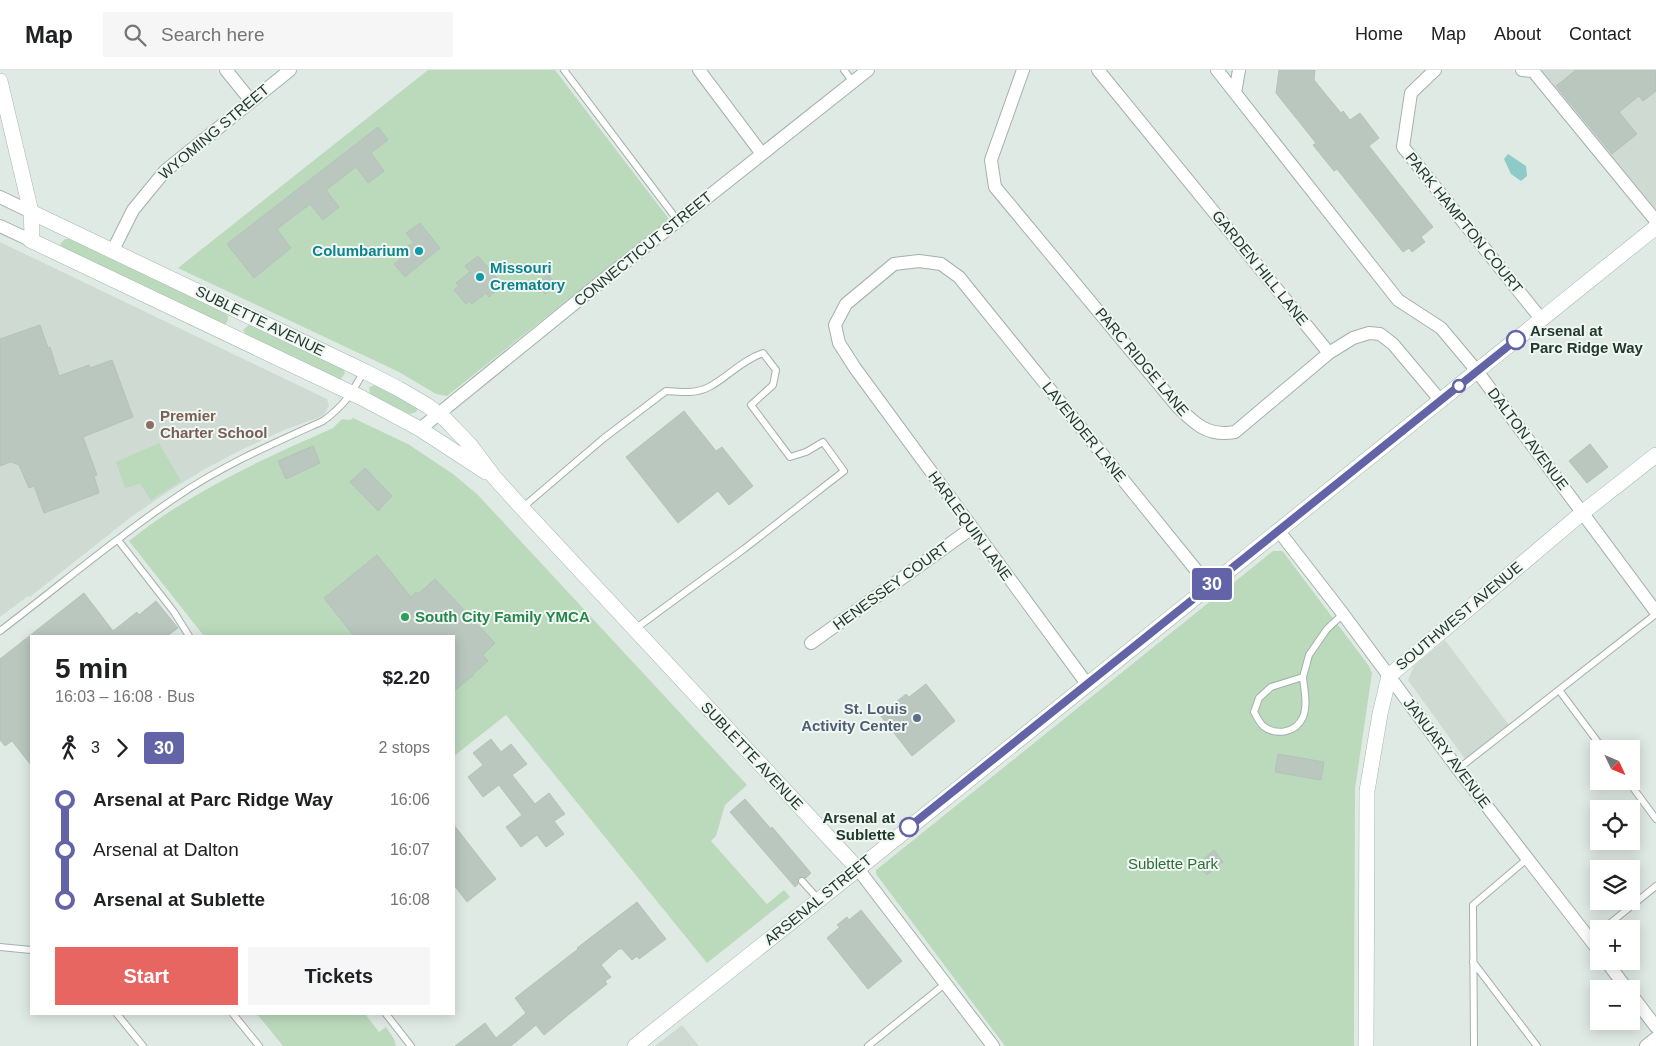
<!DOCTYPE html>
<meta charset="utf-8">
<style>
:root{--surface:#fff;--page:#f6f6f6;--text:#202124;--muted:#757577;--line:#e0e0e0;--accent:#e76661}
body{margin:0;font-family:Arial,sans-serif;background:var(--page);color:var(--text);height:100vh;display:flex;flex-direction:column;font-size:19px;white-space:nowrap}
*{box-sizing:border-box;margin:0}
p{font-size:16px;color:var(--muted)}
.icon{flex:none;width:28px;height:28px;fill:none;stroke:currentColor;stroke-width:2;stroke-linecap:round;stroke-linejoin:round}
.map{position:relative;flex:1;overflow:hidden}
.sheet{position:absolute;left:30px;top:565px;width:425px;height:380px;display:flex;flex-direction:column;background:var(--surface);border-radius:0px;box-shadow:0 2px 12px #0003}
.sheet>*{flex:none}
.badge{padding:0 10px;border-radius:4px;font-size:18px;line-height:32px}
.needle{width:32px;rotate:134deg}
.fabs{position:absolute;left:1590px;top:670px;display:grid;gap:10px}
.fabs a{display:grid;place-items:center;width:50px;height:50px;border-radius:0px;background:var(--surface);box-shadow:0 2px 12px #0003;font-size:25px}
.map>.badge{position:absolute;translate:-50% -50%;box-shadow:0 0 0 2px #fff}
.legs{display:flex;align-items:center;gap:8px;height:55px;padding:0 25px;font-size:16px}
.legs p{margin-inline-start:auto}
.summary{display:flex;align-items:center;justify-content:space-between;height:85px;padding:0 25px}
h1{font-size:28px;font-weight:600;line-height:38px}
.button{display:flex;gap:10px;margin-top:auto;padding:10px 25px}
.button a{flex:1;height:58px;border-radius:0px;background:var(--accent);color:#fff;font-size:20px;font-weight:600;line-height:58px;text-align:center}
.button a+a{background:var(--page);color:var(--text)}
ul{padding:0 25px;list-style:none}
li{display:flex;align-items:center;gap:18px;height:50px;font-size:19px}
li i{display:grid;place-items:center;width:8px;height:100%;margin:0 6px;background:currentColor}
li i::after{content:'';width:12px;height:12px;margin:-6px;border:4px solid;border-radius:50%;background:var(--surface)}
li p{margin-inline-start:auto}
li:first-child i{background:linear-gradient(#0000 50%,currentColor 0)}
li:last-child i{background:linear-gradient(currentColor 50%,#0000 0)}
header{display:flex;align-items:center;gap:30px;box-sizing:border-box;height:70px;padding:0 25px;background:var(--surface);border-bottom:1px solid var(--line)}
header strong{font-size:24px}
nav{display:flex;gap:28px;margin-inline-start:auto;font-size:18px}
.search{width:350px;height:45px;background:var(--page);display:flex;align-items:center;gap:12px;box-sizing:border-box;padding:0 18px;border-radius:0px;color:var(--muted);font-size:19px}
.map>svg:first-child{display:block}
.built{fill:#cfdad2}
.green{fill:#bbdabc}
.water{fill:#8ccbc7}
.building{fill:#b9c7bf;stroke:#b3c3b9}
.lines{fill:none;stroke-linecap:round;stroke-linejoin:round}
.lane-casing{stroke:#a3b1aa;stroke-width:8}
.street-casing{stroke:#a3b1aa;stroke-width:14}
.secondary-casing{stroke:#a2b8ac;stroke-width:16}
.lane{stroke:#fff;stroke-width:6}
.street{stroke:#fff;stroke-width:12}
.secondary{stroke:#fff;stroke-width:15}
.line-1-casing{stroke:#fff;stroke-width:11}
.line-1{stroke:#6364a8;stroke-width:8}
.culture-dot{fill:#0f9aa8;stroke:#f0f7f2;stroke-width:2}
.stop-1-dot{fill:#fff;stroke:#6364a8;stroke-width:2.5}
.education-dot{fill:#8d6e63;stroke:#f0f7f2;stroke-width:2}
.leisure-dot{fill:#2e9e5b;stroke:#f0f7f2;stroke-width:2}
.service-dot{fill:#5c6f8a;stroke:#f0f7f2;stroke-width:2}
.labels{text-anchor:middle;stroke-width:4;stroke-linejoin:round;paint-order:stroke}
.street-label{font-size:15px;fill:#22392e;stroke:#f0f7f2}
.culture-label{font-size:15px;font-weight:bold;fill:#0d838f;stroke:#f0f7f2;text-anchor:end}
.stop-label{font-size:15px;font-weight:bold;fill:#22392e;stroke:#f0f7f2;text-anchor:start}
.education-label{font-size:15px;font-weight:bold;fill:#785e54;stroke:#f0f7f2;text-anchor:start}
.leisure-label{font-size:15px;font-weight:bold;fill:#27864d;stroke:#f0f7f2;text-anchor:start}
.service-label{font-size:15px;font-weight:bold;fill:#4e5e75;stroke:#f0f7f2;text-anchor:end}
.park-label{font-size:15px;fill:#306c3a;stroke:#f0f7f2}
</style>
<header>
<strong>Map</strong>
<div class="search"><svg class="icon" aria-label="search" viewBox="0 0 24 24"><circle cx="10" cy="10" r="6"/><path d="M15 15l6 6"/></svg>Search here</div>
<nav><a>Home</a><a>Map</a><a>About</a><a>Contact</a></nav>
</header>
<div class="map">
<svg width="1656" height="976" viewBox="0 0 1656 976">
<rect width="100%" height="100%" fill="#e0eae4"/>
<path class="built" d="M1541,0H1656V141Z
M0,172L327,329L329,336L323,346L284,360L239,381L205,399L172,419L131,447L30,527L28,526L0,547Z
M1445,570L1509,655L1465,689L1408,610L1414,596Z
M682,955L699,976H655Z"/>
<path class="green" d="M428,0H555L669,149L447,326L436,324L399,302L178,198Z
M65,169H69L225,243L228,246V250L226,254H222L61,177L60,174Z
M249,255L343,299L345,303L340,310L247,266L243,260Z
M375,315L395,323L418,338L416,342L410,344L371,325L369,319L370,317Z
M353,348L408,374L453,404L477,424L747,715L725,735L716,766L711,771L767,834L784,820L790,827L707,893L506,645L454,686V566H204L129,471C190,422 261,390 333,358L342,349L350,350Z
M159,373L181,411L151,430L140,414L125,418L116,392Z
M1273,481H1282L1284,483L1369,596L1372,603L1355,719L1354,976H1005L876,804V800Z
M257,944H365L379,962L386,957L394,969L396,976H283Z"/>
<path class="water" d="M1508,84L1526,96L1527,106L1521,111L1511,104L1504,89Z"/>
<path class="building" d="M1279,0H1315L1314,10L1341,43L1343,41L1350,50L1360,43L1379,68L1369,76L1433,157L1421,167L1425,172L1412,182L1409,178L1403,182L1337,99L1334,101L1313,75L1316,73L1276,23Z
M1576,0H1656V21L1643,31L1639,26L1619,42L1637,64L1612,84L1556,16Z
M378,57L388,70L371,83L384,101L368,113L356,97L326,120L339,137L323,150L310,134L277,159L291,178L254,208L227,174Z
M420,153L440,178L405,207L394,194L400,190L399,185L402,179L414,173L406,163Z
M478,186L503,215L489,227L486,223L472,234L469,231L466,234L454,220L459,216L456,213L470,202L465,196Z
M548,204L556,215L545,224L537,214Z
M40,255L48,278L50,277L59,306L89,295L90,298L112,290L133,347L83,367L97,405L94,406L99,423L44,443L34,416L29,418L19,395L11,392L0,396V269Z
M684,341L716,381L722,377L753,416L729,435L718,421L678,453L626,387Z
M1590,374L1608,397L1587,413L1569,391Z
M313,376L320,393L286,409L278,391Z
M365,398L392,426L378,441L350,412Z
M377,485L411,527L416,522L418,524L435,509L495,573L483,585L488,591L473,604L474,605L454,621V566H354L324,528Z
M84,523L113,561L137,542L139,545L156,531L178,558L167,566H31V695L12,671L5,676L0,670V589Z
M926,614L955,651L912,686L880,645L906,624L909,627Z
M491,669L501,682L511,674L527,694L512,705L535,734L549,723L565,744L554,751L564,764L546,777L537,765L521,777L506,757L522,745L511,731L499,715L483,727L468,707L483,695L473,683Z
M1278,684L1324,692L1321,710L1275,702Z
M745,729L771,759L772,757L811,803L806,808L799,807L797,810L798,814L795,817L730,742Z
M454,755L496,809L467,832L454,815Z
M1214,780L1223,792L1207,805L1198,794Z
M637,832L666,869L639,889L637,886L632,890L622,879H619L601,895L611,907L605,911L607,914L572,942L544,965L536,955L511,976H455L485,953L496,968L526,943L515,928L578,879L577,878Z
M861,840L902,891L868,919L827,868L840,857L837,855L847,847L849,850Z"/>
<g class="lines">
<defs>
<path id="lane" d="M564,0L678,151
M844,0L853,12
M522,438L604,368L666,321C680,322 696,324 709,317C728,307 742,290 763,283L776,300L773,315L751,335L790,387L806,382L823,372L844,401L744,479L635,559
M118,470L174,542L189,566
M0,561C58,517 114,469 175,428C221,396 272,374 323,351C344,336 352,323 364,301
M1303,607C1304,619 1308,635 1303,647C1296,663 1276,666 1263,656C1259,652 1257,647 1254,642L1259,628L1271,617L1303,607L1309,585L1327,559L1343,544
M1559,620L1603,679
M1458,699L1656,544
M1628,711L1656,749
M802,811L819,830
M1603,859L1656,816
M1590,869L1599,862
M0,877L31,880
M1473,892L1537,976
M117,944L143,976
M233,944L259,976
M386,944L411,976
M868,976L946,913
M1474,976L1473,835L1527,789"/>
<path id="street" d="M226,0L251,31
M699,0L762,84
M1023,0L991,90L995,117L1177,336C1195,354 1208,367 1235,362L1329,283L1353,268L1369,263L1380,264L1393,274L1440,330
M1098,0L1329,283
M1217,0L1398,230L1441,258L1477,301L1656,542
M1435,0L1411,23L1403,77L1542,250
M1522,0L1533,1L1656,151
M1235,23L1239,0
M0,127L31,142
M0,156L30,170
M113,180L133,140L165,101L290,0
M420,359L612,203L868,0
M1278,460L1340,540L1458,699L1599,881
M811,573L972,458
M1087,614L855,298L839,273L835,255L846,234L894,194L919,191L941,194L959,207L1209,516
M858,799L993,976
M1606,891L1627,919
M1631,924L1656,957
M1646,976L1656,968"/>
<path id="secondary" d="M0,11L31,142L32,163L30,170L362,328L420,359L486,402
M31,142L364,301L399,319L428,336L445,349L470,375L495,408L522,438L858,799
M635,976L858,799L1656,157
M1366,976L1367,721L1380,644L1389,606L1582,443L1656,385"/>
</defs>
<use href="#lane" class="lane-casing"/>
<use href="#street" class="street-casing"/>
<use href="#secondary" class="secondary-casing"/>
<use href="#lane" class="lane"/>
<use href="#street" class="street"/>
<use href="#secondary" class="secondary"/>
</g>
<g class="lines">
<defs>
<path id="line-1" d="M909,757L1516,270"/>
</defs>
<use href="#line-1" class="line-1-casing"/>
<use href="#line-1" class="line-1"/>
</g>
<g class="culture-dot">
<circle cx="419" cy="181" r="5"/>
<circle cx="480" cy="207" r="5"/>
</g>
<g class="stop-1-dot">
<circle cx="1516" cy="270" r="9"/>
<circle cx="1459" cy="316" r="6"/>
<circle cx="909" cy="757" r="9"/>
</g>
<circle class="education-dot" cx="150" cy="355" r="5"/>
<circle class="leisure-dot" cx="405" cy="547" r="5"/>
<circle class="service-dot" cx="917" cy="648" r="5"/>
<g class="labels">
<g class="street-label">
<text transform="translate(214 62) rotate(-40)" y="5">WYOMING STREET</text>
<text transform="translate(1464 153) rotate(51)" y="5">PARK HAMPTON COURT</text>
<text transform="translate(643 179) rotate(-39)" y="5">CONNECTICUT STREET</text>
<text transform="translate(1260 198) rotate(51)" y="5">GARDEN HILL LANE</text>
<text transform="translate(260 251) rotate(26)" y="5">SUBLETTE AVENUE</text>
<text transform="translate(1142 292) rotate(50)" y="5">PARC RIDGE LANE</text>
<text transform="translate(1084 362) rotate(51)" y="5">LAVENDER LANE</text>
<text transform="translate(1528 369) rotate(53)" y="5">DALTON AVENUE</text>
<text transform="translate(970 456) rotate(54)" y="5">HARLEQUIN LANE</text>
<text transform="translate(891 516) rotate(-36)" y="5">HENESSEY COURT</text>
<text transform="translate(1459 546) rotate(-40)" y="5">SOUTHWEST AVENUE</text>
<text transform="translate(1447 683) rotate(53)" y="5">JANUARY AVENUE</text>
<text transform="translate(752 686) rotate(47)" y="5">SUBLETTE AVENUE</text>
<text transform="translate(818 830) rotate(-39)" y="5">ARSENAL STREET</text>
</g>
<g class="culture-label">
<text x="409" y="186">Columbarium</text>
<text x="490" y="203" text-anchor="start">Missouri<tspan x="490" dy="17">Crematory</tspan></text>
</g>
<g class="stop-label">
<text x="1530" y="266">Arsenal at<tspan x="1530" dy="17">Parc Ridge Way</tspan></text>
<text x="895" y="753" text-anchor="end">Arsenal at<tspan x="895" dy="17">Sublette</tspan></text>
</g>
<g class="education-label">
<text x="160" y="351">Premier<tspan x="160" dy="17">Charter School</tspan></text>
</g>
<g class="leisure-label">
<text x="415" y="552">South City Family YMCA</text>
</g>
<g class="service-label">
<text x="907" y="644">St. Louis<tspan x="907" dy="17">Activity Center</tspan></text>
</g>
<g class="park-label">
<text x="1173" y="799">Sublette Park</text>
</g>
</g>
</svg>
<div class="fabs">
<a><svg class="needle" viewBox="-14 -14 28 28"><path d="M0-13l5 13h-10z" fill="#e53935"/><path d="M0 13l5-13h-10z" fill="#757577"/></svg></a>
<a><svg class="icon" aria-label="locate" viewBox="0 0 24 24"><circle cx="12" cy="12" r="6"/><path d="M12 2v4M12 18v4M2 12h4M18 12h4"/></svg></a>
<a><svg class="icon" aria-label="layers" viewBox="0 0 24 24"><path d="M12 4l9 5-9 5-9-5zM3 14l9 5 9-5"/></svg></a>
<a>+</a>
<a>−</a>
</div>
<b class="badge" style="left:1212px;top:514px;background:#6364a8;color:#fff">30</b>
<section class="sheet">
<div class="summary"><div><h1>5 min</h1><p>16:03 – 16:08 · Bus</p></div><b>$2.20</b></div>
<div class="legs"><svg class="icon" aria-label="walk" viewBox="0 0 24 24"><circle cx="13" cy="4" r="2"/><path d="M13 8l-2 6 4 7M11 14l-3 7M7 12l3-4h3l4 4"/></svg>3<svg class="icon" aria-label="forward" viewBox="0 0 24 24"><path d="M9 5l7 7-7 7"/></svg><b class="badge" style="background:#6364a8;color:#fff">30</b><p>2 stops</p></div>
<ul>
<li><i style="color:#6364a8"></i><b>Arsenal at Parc Ridge Way</b><p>16:06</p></li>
<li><i style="color:#6364a8"></i><span>Arsenal at Dalton</span><p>16:07</p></li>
<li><i style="color:#6364a8"></i><b>Arsenal at Sublette</b><p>16:08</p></li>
</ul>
<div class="button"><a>Start</a><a>Tickets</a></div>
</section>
</div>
